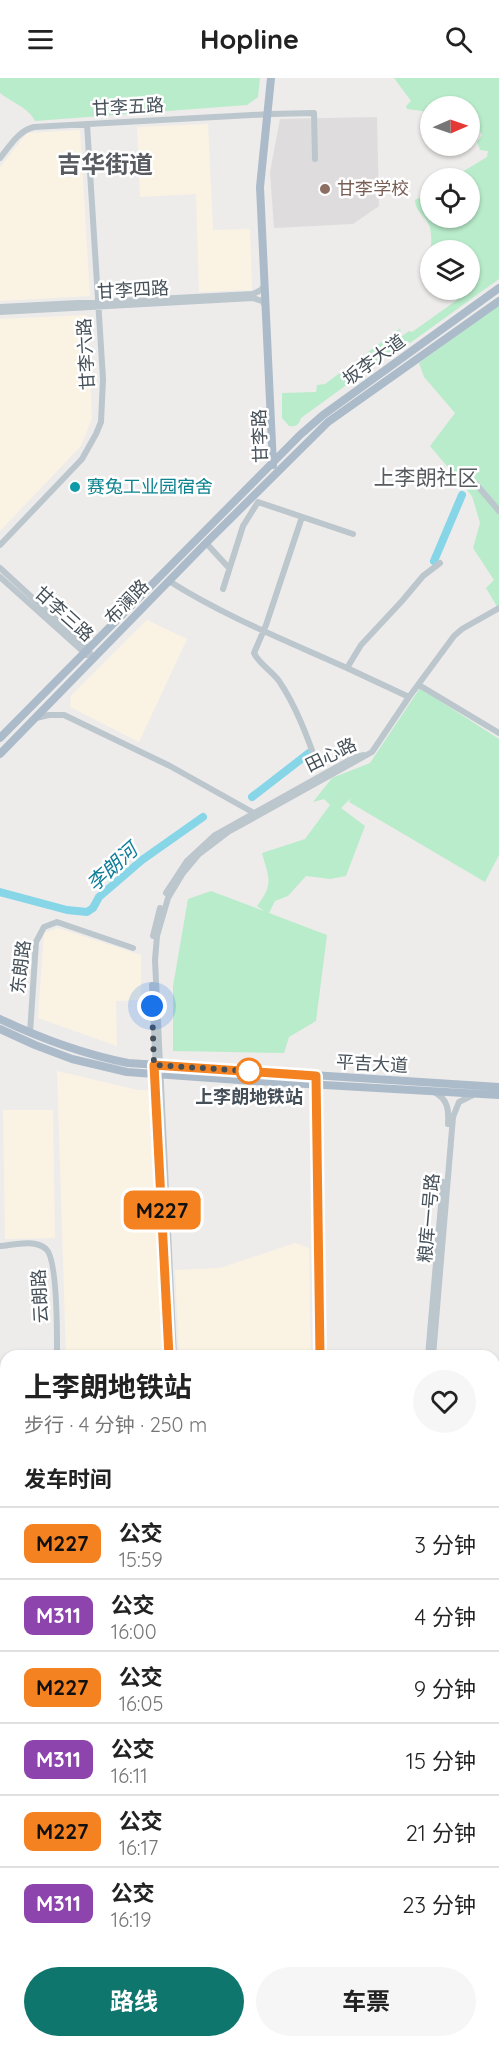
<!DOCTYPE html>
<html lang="zh">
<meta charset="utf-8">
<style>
:root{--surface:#fff;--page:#f6f6f6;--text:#222;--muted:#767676;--line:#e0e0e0;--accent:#0f766e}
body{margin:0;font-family:Quicksand,"Noto Sans SC",sans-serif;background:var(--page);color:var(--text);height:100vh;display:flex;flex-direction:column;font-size:22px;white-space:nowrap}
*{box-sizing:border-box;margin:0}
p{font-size:20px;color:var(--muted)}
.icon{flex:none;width:33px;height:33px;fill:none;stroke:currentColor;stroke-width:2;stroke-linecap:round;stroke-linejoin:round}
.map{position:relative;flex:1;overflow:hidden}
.side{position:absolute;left:0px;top:1272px;width:500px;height:698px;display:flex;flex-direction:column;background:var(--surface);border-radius:18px 18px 0 0;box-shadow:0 2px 4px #0004}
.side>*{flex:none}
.badge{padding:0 12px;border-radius:9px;font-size:21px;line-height:39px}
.needle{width:39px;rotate:88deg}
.tools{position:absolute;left:420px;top:18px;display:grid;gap:12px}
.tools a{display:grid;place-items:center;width:60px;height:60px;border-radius:50%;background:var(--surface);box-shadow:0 2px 4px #0004;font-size:30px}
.you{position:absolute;width:30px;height:30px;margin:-15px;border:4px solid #fff;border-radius:50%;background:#1a73e8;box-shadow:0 0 0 9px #1a73e833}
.map>.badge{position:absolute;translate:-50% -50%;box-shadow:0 0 0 3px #fff}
h2{padding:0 24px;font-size:22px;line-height:54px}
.round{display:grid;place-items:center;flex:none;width:63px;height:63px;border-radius:32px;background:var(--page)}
.headline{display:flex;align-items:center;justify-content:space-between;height:102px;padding:0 24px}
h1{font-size:28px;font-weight:700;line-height:45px}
.cta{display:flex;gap:12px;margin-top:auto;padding:12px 24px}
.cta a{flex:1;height:69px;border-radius:36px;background:var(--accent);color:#fff;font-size:24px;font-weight:700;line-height:69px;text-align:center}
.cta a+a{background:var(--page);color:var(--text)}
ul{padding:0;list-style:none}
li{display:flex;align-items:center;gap:18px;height:72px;padding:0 24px;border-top:2px solid var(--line)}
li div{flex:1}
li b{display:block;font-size:22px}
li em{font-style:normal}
li .badge{min-width:66px;font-weight:700;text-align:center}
header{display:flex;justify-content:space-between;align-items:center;height:78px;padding:0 24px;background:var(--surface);font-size:27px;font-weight:700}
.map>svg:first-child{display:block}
.commercial{fill:#faf3e3}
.education{fill:#dfdcdd}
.green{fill:#b9eccb}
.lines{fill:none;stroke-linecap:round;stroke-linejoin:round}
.river{stroke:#87d6e8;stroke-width:8}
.minor{stroke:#bcc6cd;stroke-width:6}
.major{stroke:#abbbca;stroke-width:8}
.rail-casing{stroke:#adb1b6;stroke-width:4}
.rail{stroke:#fff;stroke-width:1.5;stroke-dasharray:4.5;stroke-linecap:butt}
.line-casing{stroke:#fff;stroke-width:14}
.line{stroke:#f58220;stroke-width:9}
.walk{stroke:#444f58;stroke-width:6;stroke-dasharray:0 10.8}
.education-dot{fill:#8d6e63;stroke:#fff;stroke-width:2}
.culture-dot{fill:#0f9aa8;stroke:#fff;stroke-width:2}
.stop-dot{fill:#fff;stroke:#f58220;stroke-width:3}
.labels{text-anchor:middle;stroke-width:5;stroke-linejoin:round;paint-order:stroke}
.street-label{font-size:18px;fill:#444f58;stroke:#fff}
.education-label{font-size:18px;fill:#785e54;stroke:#fff;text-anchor:start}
.culture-label{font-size:18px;fill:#0d838f;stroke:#fff;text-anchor:start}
.stop-label{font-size:18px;font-weight:bold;fill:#444f58;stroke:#fff}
.water-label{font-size:20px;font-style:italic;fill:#107e98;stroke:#fff}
.quarter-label{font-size:21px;fill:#585c60;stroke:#fff}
.district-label{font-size:24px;font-weight:bold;fill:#585c60;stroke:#fff}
</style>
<header><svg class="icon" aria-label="menu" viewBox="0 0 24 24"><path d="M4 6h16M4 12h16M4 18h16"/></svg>Hopline<svg class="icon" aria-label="search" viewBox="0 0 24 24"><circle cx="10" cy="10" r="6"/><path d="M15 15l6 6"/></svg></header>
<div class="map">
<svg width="499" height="1969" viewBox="0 0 499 1969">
<rect width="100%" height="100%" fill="#eeebeb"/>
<path class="commercial" d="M208,46L213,152L250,151L252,212L199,214L196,116L140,119L137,49Z
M80,52L90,218L0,223V89L27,55Z
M87,237L92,340L81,368L0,453V241Z
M147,542L187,561L139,664L70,629L71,618Z
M58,850L141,877V922L116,923L117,968L38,940L44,855Z
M57,993L138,1012H151L160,1164L158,1172L162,1278H66Z
M3,1032H53L55,1160L5,1161Z
M295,1165L309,1170L311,1278H179L175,1192L220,1190Z"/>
<path class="education" d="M377,39L379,128L353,146L274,150L270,94L280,41Z"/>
<path class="green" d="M0,0H260L258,19L247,27L35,43C29,30 11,24 0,15Z
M394,0H499V201L410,265L407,263L301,340C299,347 296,349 289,348L282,340V315L316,314L317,307L325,306L399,251L401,252L395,261L393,271L399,260L409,253L412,254L457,222L455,217V212H470V172H430V179L429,176C432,169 432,154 429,147C425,137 415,134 415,122L430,114V140H470V100H452L487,79L488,73L480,72L477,64L482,57L476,48L470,52V28H430V34L407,31L406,28L411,23Z
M499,227V532L486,510L494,502L473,470L480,445L472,418L430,368L455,335L424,299L419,285Z
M420,610L499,661V777L485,804L349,724L351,720L341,730L365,748L346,798L330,801L306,798L288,818L275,823L269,835L327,857L316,943L289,959L284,975L173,973V908L188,821L211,813L264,833L257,828C274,805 269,801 262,775L305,761L330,727L324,721L313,724L332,700L370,685Z
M499,1403V1510L494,1513V1404Z
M499,1793V1969H460L457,1964H494V1799Z"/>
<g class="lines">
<path class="river" d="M434,483L462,417
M252,719L309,675
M0,814L67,832L87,834L93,830L99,819L142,782L203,739"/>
<path class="minor" d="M0,80C10,68 18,53 34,49L271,36L314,35L315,81
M0,229L253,216L261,212L264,208
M0,234L253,220L262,223L265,227
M476,406L499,433
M302,439L266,547L254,575C259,586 272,593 279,603C296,628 307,658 317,686
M206,465L229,490
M0,467L82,381L96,356L101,344L103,301L87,46
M0,490L87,570L93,580
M0,499L87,577
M169,503C224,538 287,563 347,590L361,567L402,523L423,498L440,485
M223,511L243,448L258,424L353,456
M347,590L409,619
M419,607L499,655
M36,640L49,637H64L170,688L254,735
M166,815L187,783L215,757L353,680L363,677
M153,858L160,830
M152,907L169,1278
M30,955L36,864L44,849L57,844L133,870
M316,998L320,1278
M434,1014C448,1021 449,1032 448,1046
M0,1168C13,1167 35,1161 46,1171C58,1181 57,1259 57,1278
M174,1278L155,882L157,858L168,820L183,795L199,776L228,754L372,674L409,619L454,558L462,551L499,530
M428,1278L443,1104
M433,1278L453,1039L459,1024L473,1017
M0,1303L6,1302
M0,1307H6
M494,1308L499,1307
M494,1316H499
M0,1532L6,1524
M0,1800L6,1799
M0,1836L6,1835
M0,1843L6,1842"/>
<path class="major" d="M271,0L260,109L273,387
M0,660L300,357L323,337L499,210
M0,676L206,465L328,344L499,223
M0,941C42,961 83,976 128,985L499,1009
M0,951L35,967L72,981L127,994L253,1003L499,1017"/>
<defs>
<path id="rail" d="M494,1554L499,1553
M0,1624L6,1623
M0,1733L6,1732"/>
</defs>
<use href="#rail" class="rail-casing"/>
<use href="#rail" class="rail"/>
</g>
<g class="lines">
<defs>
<path id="line" d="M169,1278L154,987L316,998L320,1278"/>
</defs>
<use href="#line" class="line-casing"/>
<use href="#line" class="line"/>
<path class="walk" d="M152,928L154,987L249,993"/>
</g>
<circle class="education-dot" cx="325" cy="111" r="6"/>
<circle class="culture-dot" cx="75" cy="409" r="6"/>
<circle class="stop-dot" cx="249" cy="993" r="12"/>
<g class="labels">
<g class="street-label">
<text transform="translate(128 29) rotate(-3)" y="6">甘李五路</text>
<text transform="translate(133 212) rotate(-3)" y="6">甘李四路</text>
<text transform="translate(86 276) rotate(-93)" y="6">甘李六路</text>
<text transform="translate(374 282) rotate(-36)" y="6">坂李大道</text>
<text transform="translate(260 358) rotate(-92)" y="6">甘李路</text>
<text transform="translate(127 524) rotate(-46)" y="6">布澜路</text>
<text transform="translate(64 536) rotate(42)" y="6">甘李三路</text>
<text transform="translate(331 677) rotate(-26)" y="6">田心路</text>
<text transform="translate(21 889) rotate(-83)" y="6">东朗路</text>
<text transform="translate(372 986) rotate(3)" y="6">平吉大道</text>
<text transform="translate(429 1140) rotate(-85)" y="6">粮库一号路</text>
<text transform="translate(40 1218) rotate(-93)" y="6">云朗路</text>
</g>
<g class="education-label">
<text x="337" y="117">甘李学校</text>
</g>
<g class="culture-label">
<text x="87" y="415">赛兔工业园宿舍</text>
</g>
<g class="stop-label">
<text x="249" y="1025">上李朗地铁站</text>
</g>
<g class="water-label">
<text transform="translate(112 789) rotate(-42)" y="7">李朗河</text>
</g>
<g class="quarter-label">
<text x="426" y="407">上李朗社区</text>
</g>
<g class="district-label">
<text x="105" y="95">吉华街道</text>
</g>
</g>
</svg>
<div class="tools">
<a><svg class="needle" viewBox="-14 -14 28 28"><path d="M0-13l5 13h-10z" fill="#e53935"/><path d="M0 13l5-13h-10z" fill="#767676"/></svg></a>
<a><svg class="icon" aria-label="locate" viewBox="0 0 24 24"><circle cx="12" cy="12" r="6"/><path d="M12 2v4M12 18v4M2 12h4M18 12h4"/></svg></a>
<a><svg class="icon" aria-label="layers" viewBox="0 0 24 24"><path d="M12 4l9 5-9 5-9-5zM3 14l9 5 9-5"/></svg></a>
</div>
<div class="you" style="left:152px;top:928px"></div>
<b class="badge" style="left:162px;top:1132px;background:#f58220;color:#111">M227</b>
<section class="side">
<div class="headline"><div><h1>上李朗地铁站</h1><p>步行 · 4 分钟 · 250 m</p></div><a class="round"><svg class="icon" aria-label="heart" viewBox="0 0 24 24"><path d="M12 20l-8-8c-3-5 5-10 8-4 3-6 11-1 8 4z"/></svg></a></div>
<h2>发车时间</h2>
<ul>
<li><span class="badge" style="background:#f58220;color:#111">M227</span><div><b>公交</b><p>15:59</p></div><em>3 分钟</em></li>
<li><span class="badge" style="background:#8e44ad;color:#fff">M311</span><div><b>公交</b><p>16:00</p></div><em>4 分钟</em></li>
<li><span class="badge" style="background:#f58220;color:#111">M227</span><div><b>公交</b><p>16:05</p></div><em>9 分钟</em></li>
<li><span class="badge" style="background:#8e44ad;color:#fff">M311</span><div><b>公交</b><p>16:11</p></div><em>15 分钟</em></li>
<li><span class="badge" style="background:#f58220;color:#111">M227</span><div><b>公交</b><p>16:17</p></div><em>21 分钟</em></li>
<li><span class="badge" style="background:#8e44ad;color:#fff">M311</span><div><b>公交</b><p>16:19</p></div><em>23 分钟</em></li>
</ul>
<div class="cta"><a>路线</a><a>车票</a></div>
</section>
</div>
